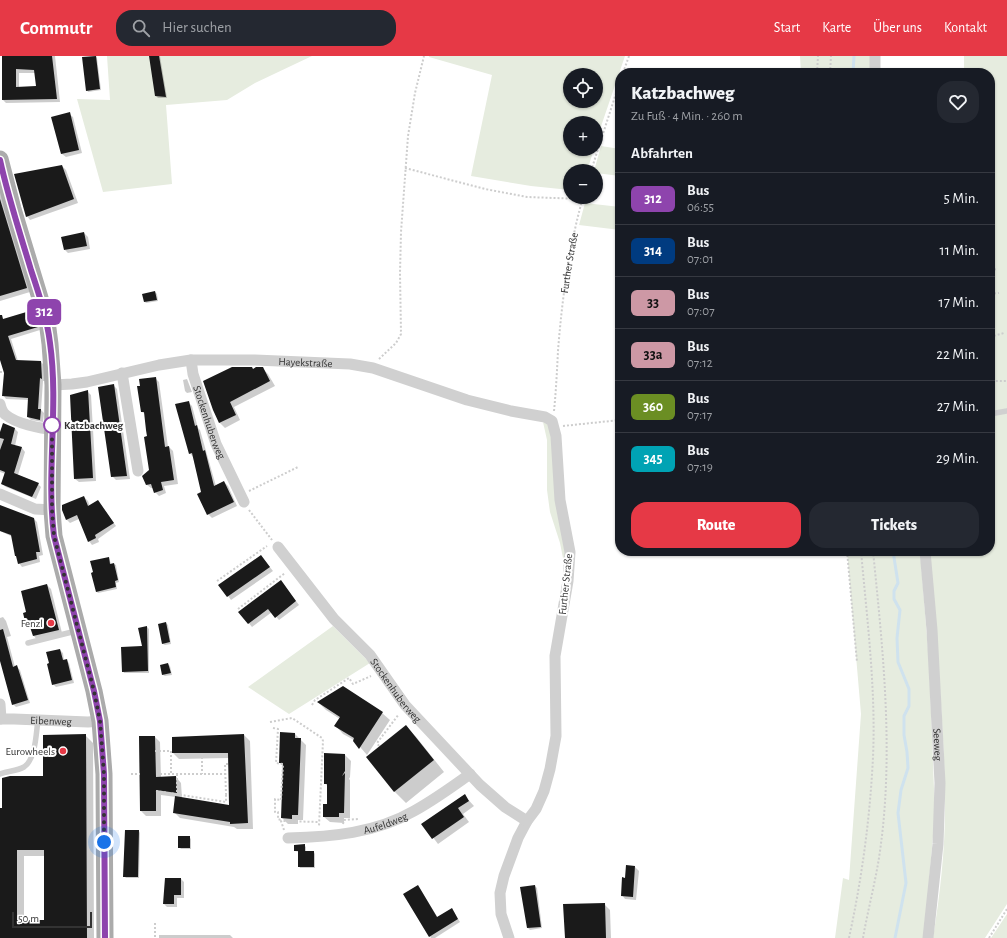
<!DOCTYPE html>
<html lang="de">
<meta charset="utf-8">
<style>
:root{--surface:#171b24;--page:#242831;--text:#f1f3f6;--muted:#9ea1a6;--line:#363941;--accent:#e63946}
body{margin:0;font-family:"Alegreya Sans",sans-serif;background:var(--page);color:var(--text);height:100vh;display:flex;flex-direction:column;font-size:15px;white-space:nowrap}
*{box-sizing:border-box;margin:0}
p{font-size:13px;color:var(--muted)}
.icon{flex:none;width:22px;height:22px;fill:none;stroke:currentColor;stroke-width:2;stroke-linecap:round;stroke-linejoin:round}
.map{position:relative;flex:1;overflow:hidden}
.side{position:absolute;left:615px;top:12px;width:380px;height:488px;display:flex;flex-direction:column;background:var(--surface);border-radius:16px;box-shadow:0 1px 3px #0004}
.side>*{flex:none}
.badge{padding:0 8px;border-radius:6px;font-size:14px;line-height:26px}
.tools{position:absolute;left:563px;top:12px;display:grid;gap:8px}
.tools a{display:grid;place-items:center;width:40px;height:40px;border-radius:50%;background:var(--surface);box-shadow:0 1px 3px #0004;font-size:20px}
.scale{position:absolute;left:12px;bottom:10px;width:80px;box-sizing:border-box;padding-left:4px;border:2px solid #333;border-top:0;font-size:11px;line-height:14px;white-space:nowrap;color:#333;-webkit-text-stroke:3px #fff;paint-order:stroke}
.you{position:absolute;width:20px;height:20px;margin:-10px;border:3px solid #fff;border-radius:50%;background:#1a73e8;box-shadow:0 0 0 6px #1a73e833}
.map>.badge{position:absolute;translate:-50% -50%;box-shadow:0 0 0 2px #fff}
h2{padding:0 16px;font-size:15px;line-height:36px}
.round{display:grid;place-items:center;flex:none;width:42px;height:42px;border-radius:16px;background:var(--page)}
.headline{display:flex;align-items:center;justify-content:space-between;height:68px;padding:0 16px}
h1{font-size:19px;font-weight:800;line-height:30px}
.cta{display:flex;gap:8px;margin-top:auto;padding:8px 16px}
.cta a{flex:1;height:46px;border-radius:16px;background:var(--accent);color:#fff;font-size:16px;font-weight:800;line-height:46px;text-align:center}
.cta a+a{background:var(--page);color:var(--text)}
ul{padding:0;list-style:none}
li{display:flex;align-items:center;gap:12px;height:52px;padding:0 16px;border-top:1px solid var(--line)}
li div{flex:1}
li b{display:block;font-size:15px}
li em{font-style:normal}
li .badge{min-width:44px;font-weight:700;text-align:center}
header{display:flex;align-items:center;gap:24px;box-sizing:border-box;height:56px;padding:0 20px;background:var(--accent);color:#fff}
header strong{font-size:19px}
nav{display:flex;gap:22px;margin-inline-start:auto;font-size:14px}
.search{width:280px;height:36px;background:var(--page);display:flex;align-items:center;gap:10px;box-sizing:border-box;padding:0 14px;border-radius:16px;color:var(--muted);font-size:15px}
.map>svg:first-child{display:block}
.green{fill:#e6ecdf;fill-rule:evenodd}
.shadow{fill:#0003;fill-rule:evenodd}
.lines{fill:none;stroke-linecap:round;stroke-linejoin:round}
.stream{stroke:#cfe2ee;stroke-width:3}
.building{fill:#1a1a1a;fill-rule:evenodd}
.path{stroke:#cdcdcd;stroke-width:2;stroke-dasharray:2 2;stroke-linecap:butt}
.service{stroke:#d0d0d0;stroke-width:5.5}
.minor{stroke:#d0d0d0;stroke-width:11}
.primary{stroke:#ababab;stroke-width:17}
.line-casing{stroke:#fff;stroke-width:9}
.line{stroke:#8e44ad;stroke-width:6}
.walk{stroke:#333;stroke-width:4;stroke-dasharray:0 7.2}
.stop-dot{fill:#fff;stroke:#8e44ad;stroke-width:2}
.poi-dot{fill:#e63946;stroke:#fff;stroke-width:1.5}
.labels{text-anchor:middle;stroke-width:4;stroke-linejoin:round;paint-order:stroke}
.street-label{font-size:11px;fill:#333;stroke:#fff}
.stop-label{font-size:11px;font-weight:bold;fill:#333;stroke:#fff;text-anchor:start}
.poi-label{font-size:11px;fill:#333;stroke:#fff;text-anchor:end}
</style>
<header>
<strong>Commutr</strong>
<div class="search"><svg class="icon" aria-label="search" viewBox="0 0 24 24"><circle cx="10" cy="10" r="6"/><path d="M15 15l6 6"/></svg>Hier suchen</div>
<nav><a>Start</a><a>Karte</a><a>Über uns</a><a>Kontakt</a></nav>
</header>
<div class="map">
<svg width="1007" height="882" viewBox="0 0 1007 882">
<rect width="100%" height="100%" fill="#fff"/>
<path class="green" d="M107,0H312L255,27L227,44L166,49L172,128L103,136L77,43L110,44Z
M429,0H625L596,85V67H570V93H594L587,115H570V134L531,130L471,120L492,19L429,1ZM570,19H596V45H570Z
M800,0H871V17H801Z
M964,0H1007V848L985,882H933C940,839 945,795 945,752C945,666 935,580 929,495H990V17H964Z
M601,90L620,93V120L596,117V115H594Z
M585,147L620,151V174L579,169Z
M543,366L549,369L552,376L564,476L566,517L560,487L550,456L547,434V384Z
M847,495H920L929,606L935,758L924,882H835L843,822L849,824L861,658Z
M333,570L370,607L289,658L248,631Z
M1007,858V882H991Z"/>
<path class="shadow" d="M3,0H55L60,46L6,47L3,44ZM19,17H35L37,31L19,32Z
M96,0L97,2L101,34L88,36L87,34Z
M150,0H160L167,42H158L156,40Z
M69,58L73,61L82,97L66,101L62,98Z
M62,110L66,114L78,147L30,164L27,160Z
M0,134L30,236L0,245Z
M84,177L88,181L90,193L68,197L65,194Z
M155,236L157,238L158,245L146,247L145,246Z
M33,255L36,258L40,274L11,283L18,305L41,306L44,309L45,325H43L41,354L44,357L43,366L31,364L28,361L29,344L6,343L3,339L5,317L0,301V265Z
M262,312L268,318L275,330L234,351L240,364L225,372L219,366L214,354L253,314Z
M155,322L159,326L168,391H169L173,395L178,428L164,430L166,437L159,440L155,436L154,432H151L147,429L150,414L145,358L142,356Z
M187,323L192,336L187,337L185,335L183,324Z
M113,329L117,333L130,423L116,424L112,420Z
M88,336L91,339L96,425L79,426L75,423Z
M188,346L192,350L198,372L200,374L216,430L224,426L228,430L237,450L212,462L208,458L193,401L190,397Z
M3,368L15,373L18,376L15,390L22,392L25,396L18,419L38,428L41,431L36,443L6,431L2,428L6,418L0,416V380Z
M84,441L88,445L90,451L98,445L116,470L98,483L99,486L92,489L89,485L79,463L70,467L66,463Z
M0,450L34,463L37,466L43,499L39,500L40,506L22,511L19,507L13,481L0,475Z
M261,500L273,515L231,544L220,529Z
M109,502L111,508H114L116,509L119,526L116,527L117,533L98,537L97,536Z
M281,525L299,549L279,564L272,556L252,571L240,557Z
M47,529L51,533L62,577L37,584L34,580L31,571L26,568L28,557Z
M3,561L6,565L11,580L7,581L15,611H17L20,614L30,647L16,651L13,648L0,601V562Z
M166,567L168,569L171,588L165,589L163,588Z
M147,571L149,573V617H124L123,615L143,591L139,573Z
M60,594L63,597L64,605L66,604L69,607L74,627L56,631L53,628Z
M168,608L170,610L172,619L165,620L163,619Z
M319,647L382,657L390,664L367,699L354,684L343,678L336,670L340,663L326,654Z
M406,670L417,682L444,716L406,747L394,735Z
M295,678L306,689L303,764H298V768H288L282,762L284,711L280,707Z
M85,679L93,687L94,882H0V753H3L44,721ZM24,800H45V865H24Z
M244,679L250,685L253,773H237L234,771L180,762L174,756L176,741L161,739V760H146L141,755L155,681L160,686L161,722L176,721L181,727L182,742L230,750L229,702L179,703L173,697V682Z
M345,699L351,705L350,721L349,723L350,724V762H344V767L330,766L324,761L328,749V731L325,727Z
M464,739L474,750L463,758L469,766L438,788L423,768Z
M139,775L140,777L139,822H126L124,820Z
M189,781L191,783V793H181L179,791Z
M304,789L306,791V796H314L315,798V812H300L299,810V796L295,795Z
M635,811L639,815L636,844L625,843L622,839Z
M181,823L184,826V842H177V851H167L164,848Z
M535,830L537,832L542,872L530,874L528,872L525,854Z
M420,833L438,862L454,856L460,866L435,882H431L405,839Z
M604,848L610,854L611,882H566Z
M159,879H230L233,882H159Z"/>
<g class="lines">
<path class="stream" d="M853,17L854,0
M893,495L898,527L894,535V543L900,554L897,582L898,606L909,633V650L904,660V679L907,696L908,712L901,734L898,757L906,827L895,882"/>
</g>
<path class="building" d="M2,0H52L57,43L2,44ZM16,13L34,14L36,30L16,31Z
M96,0L100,33L86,35L82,1Z
M149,0H159L166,41L155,40Z
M70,56L79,94L61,98L51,61Z
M62,109L74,143L26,161L14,118Z
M0,143L27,232L0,240Z
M84,176L87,190L64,194L61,181Z
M155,235L157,244L144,246L142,238Z
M33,254L38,271L8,280L16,304L41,305L42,323L40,322L38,353H41L40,364L27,361L28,342L2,340L4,317L0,304V259H2L3,263Z
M232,311H252L253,313L256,311H263L270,325L230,346L236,359L219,367L213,354L203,325Z
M156,321L165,391L169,390L174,424L161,426L163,434L154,437L151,428L146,429L142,420L149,414L144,381L147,380L146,374L144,356H141L137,330H140L139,323Z
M114,328L127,420L111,421L98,331Z
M88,334L93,422L74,423L70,339Z
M189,345L195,370L197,369L203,395L205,394L214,430L224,425L234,446L207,459L197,438L201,436L192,397L189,398L175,348Z
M3,367L15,372L11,388L22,391L14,417L39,427L32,441L1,428L5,416L0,414V394L4,383L0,382V376Z
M84,440L88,450L98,444L114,467L95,479L96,482L88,486L77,459L66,464L62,454V449Z
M0,449L34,462L40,496H36L37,503L18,508L16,500H15L11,479L0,475Z
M261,499L270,511L227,541L218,529Z
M109,501L110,508L114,507L118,524L115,525L116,531L96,536L91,517L93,516L90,505Z
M281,524L296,545L275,562L268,553L248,568L238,556Z
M47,528L59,574L33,580L29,568L26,569L23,557L26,556L21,535Z
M166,566L170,586L162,588L158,568Z
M147,570L148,615L122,616L121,591L142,590L138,572Z
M3,573L13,611L17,609L28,644L12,649L0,605V574Z
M60,593L63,604L67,603L72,624L52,629L47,608L49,607L46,596Z
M168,607L171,617L162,619L160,609Z
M343,630L383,656L359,693L353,685L354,682L334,670L340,661L317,646Z
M406,669L434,704L394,736L366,701Z
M280,676L295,677V682H301L298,759H292V763L281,762L283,707H279Z
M86,678L87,882H0V752H2V722L10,720H43V679ZM17,794H44V864H17Z
M244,678L248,767L230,768V766L173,757L175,740L229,749L228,697H172V681Z
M139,680H155L156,721L176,720L177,737L156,734V755H140Z
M324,697L345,698V715L342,720L345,717L344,757H339V761H323V748H327V728H324Z
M465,738L469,745L458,752L464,761L432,783L421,768Z
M125,774H139L138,821H123Z
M178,780H190V792H178Z
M305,788V795H314V811H298V795H294V789Z
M626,809L635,810L633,841L621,840L622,821L625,822Z
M165,822H181V839H174V848H163Z
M418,829L437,861L452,852L458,863L429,881L403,838Z
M535,829L541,871L527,872L520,831Z
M605,847L606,882H565L563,848Z"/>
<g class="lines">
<g class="path">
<path d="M623,17L629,0"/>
<path d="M817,17L818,0"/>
<path d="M830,17L831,0"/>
<path d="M990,59L992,58"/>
<path d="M990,95H994"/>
<path d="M405,112L485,133L527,141L582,143"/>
<path d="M591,115L620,25"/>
<path d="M990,163H994"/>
<path d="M990,214L998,213"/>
<path d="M990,238L999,237"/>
<path d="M990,281L1004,277"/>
<path d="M379,303L396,287L401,278L400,217L401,176L408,80L415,37L424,0"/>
<path d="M0,316H3"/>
<path d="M990,322L991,325H1007"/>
<path id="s1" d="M554,355C556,335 557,315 558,295C562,243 569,191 583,141"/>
<path d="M563,370L620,364"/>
<path d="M249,435L298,411"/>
<path d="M249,454L272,484"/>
<path d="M847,495L857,606"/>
<path d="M217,525L267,490"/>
<path d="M238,553L285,517"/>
<path d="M312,649L315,644L349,622L353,628L371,620"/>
<path d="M270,666L292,662L322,682L323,685L319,770"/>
<path d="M273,672L278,673L276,707L283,708L281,744L275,743V756H278V763L281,764V765"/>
<path d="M379,690L377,687L399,658"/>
<path d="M155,695H171V718"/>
<path d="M202,697V718"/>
<path d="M228,708H225L226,738H229"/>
<path d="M131,718H140"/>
<path d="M156,718H226"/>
<path d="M177,718V738"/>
<path d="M156,735L226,746V738"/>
<path d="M343,768L344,764L359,763"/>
<path d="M284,774L281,765L319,766"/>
<path d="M155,867V882"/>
<path d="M849,882C862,822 870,762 873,701C876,633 867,563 861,495"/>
<path d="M863,882C868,853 876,824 880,795C894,696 883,595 873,495"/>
<path d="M989,882L1007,853"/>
</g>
<path class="service" d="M990,358L1007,355
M28,587L76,575
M0,718C8,715 17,715 24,711C36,703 36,677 38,664"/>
<g class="minor">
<path d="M875,0V17"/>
<path id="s2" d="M191,304L193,318L216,388L244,446"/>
<path d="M122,317L138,415"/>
<path id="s3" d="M53,329L72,328L87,326L159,309L191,304H255L350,308L373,312L467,344L511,355L545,361L552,365L556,380L560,444L570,496L568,525L555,600L556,680L550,713L544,735L536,753L527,765L518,782L504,820L500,837L501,858L509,882"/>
<path d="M0,348C1,352 3,357 6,359C15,367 41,373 52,373"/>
<path d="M0,438L35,453L52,454"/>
<path id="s4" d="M278,491L334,563L370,599L405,649L480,729L505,751L527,765"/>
<path id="s5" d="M925,495L932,574L940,727L938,788L928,882"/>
<path d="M0,648L1,663"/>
<path id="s6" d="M0,663H14L88,666L100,665"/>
<path id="s7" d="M288,782C331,781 376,777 414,755C434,744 452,731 470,718"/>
</g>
<path class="primary" d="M0,103L13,153L47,265L50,288L53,329L52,454L54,480L94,635L100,665L104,718L105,882"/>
</g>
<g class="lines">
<defs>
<path id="line" d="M0,104C8,141 20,177 31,214C39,238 47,262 50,287C59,351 46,416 54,480L94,635L100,665L104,718L105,882"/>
</defs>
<use href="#line" class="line-casing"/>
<use href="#line" class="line"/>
<path class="walk" d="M52,369V454L54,480L94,635L100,665L104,718V786"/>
</g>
<circle class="stop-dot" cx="52" cy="369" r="8"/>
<g class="poi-dot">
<circle cx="51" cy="567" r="4"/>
<circle cx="63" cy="695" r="4"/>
</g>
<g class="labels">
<g class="street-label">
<text dy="4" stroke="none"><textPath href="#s1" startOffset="149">Further Straße</textPath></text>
<text dy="4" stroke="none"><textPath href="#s3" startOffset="255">Hayekstraße</textPath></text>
<text dy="4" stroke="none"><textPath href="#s2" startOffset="65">Stockenhuberweg</textPath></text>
<text transform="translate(565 528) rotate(-84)" y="4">Further Straße</text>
<text dy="4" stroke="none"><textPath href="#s4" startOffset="186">Stockenhuberweg</textPath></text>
<text dy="4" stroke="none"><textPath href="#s6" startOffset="51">Eibenweg</textPath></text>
<text dy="4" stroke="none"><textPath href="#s5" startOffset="194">Seeweg</textPath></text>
<text dy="4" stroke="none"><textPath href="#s7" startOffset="99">Aufeldweg</textPath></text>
</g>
<g class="stop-label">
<text x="64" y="373">Katzbachweg</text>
</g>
<g class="poi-label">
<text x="43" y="571">Fenzl</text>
<text x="55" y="699">Eurowheels</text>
</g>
</g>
</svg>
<div class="tools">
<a><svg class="icon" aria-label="locate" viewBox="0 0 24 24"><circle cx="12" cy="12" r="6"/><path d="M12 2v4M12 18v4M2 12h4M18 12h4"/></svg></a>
<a>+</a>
<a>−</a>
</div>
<div class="scale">50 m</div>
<div class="you" style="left:104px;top:786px"></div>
<b class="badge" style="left:44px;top:256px;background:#8e44ad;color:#fff">312</b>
<section class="side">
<div class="headline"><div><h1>Katzbachweg</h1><p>Zu Fuß · 4 Min. · 260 m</p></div><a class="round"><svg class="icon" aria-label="heart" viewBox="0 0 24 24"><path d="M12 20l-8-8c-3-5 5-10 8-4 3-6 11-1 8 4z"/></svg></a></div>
<h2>Abfahrten</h2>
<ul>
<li><span class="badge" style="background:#8e44ad;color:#fff">312</span><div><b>Bus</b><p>06:55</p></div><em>5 Min.</em></li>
<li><span class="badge" style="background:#003b80;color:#fff">314</span><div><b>Bus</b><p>07:01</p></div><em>11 Min.</em></li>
<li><span class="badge" style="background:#cd98a5;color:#111">33</span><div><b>Bus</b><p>07:07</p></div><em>17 Min.</em></li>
<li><span class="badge" style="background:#cd98a5;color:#111">33a</span><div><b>Bus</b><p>07:12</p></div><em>22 Min.</em></li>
<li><span class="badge" style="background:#6b8e23;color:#fff">360</span><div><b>Bus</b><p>07:17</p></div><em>27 Min.</em></li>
<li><span class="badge" style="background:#00a3b4;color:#fff">345</span><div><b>Bus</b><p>07:19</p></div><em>29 Min.</em></li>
</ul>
<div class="cta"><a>Route</a><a>Tickets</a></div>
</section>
</div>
